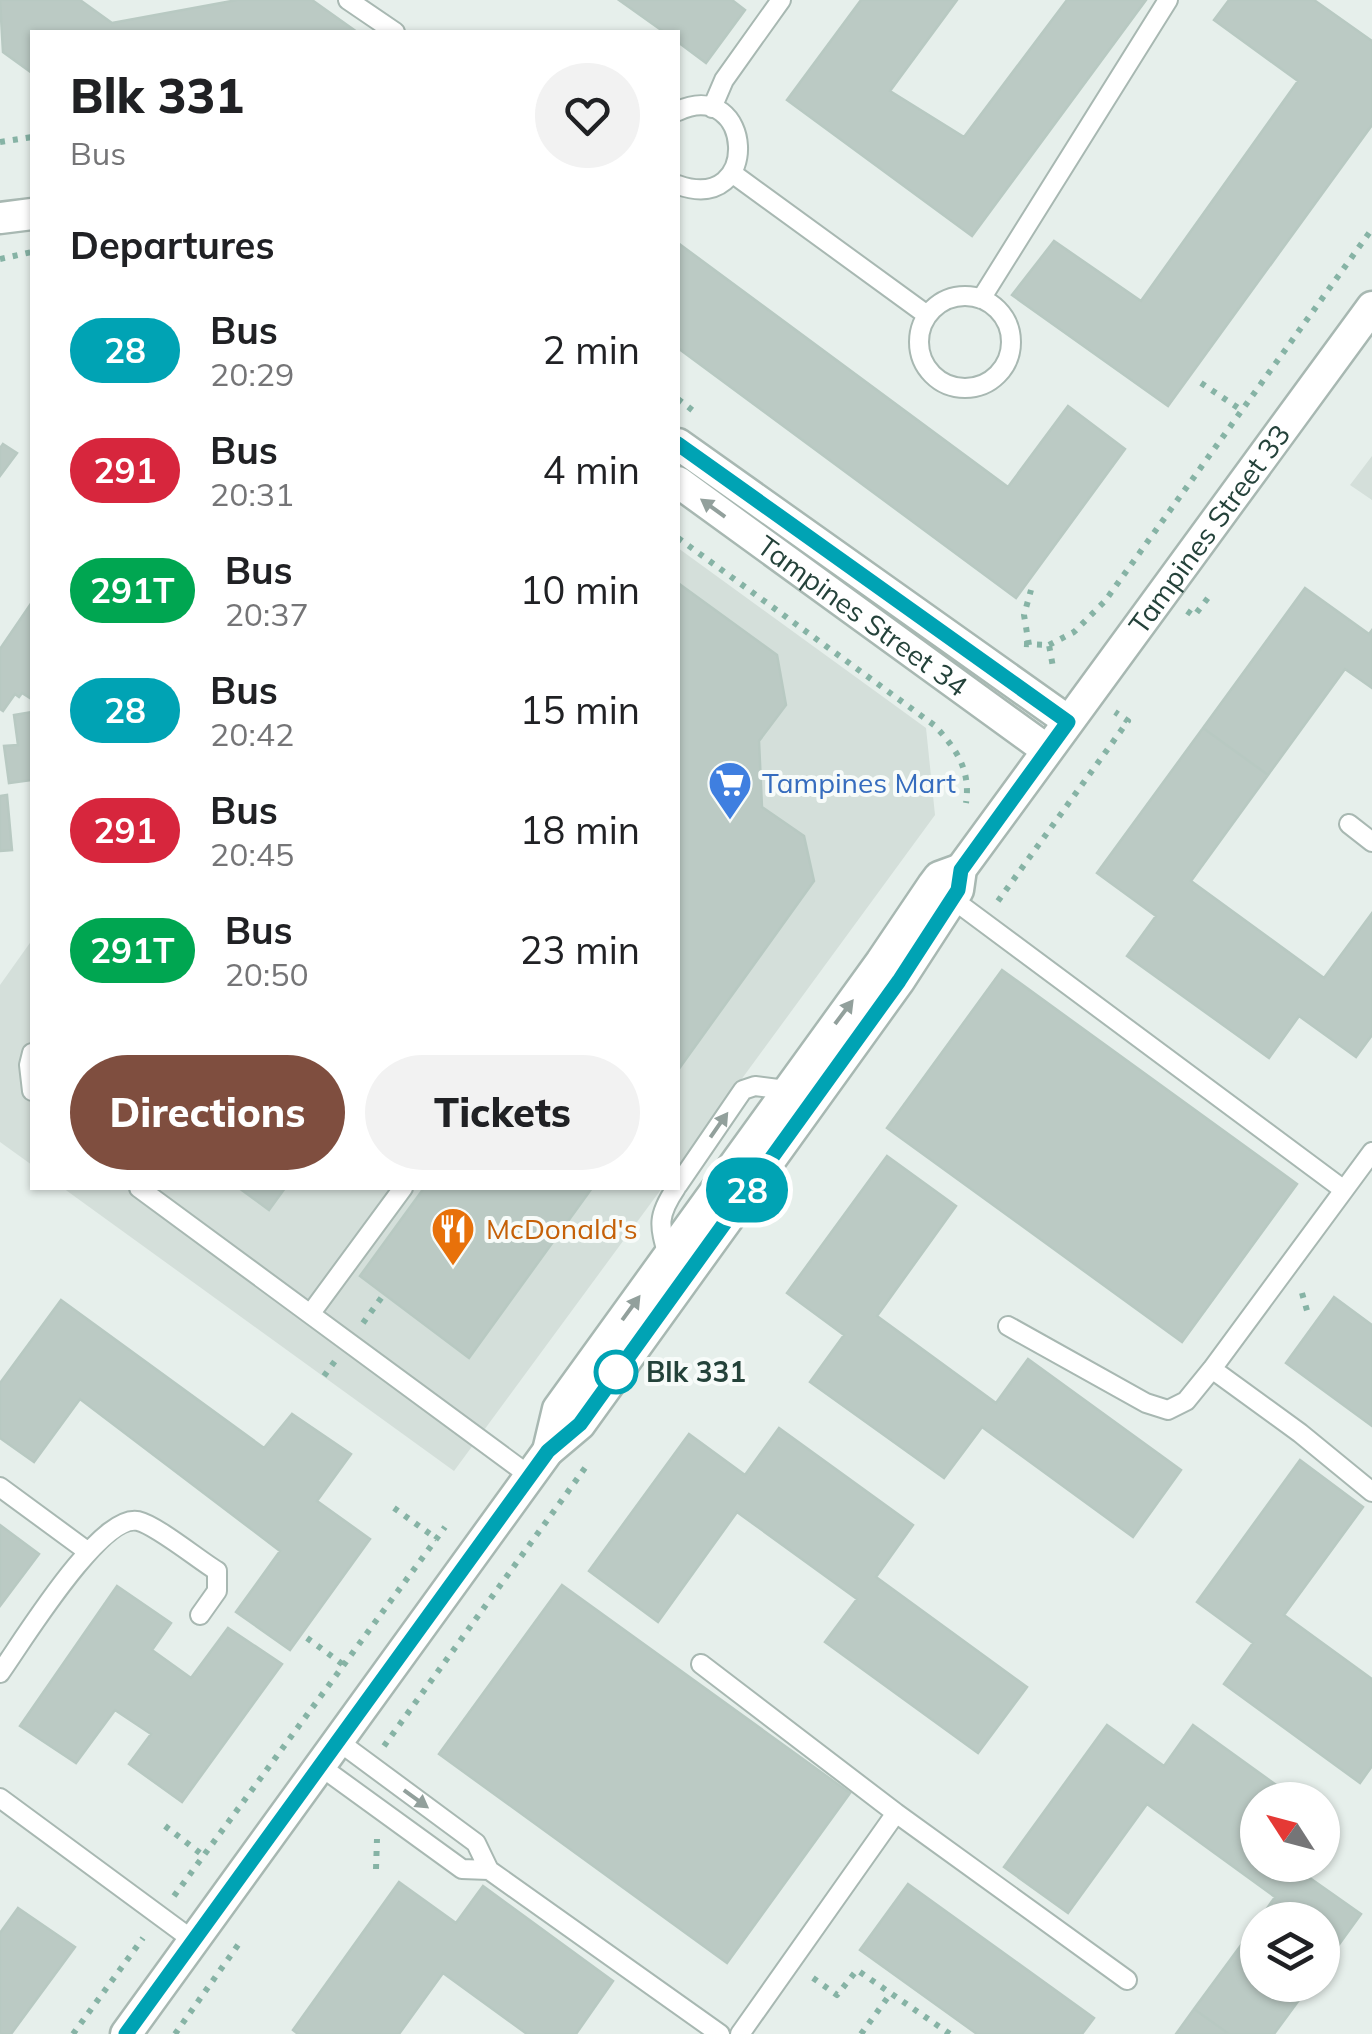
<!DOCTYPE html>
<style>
:root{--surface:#fff;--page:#f2f2f2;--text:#202124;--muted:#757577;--accent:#7f4e3f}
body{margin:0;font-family:Mulish,sans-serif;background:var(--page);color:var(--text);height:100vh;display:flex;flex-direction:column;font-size:38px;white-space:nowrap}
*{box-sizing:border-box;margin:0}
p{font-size:32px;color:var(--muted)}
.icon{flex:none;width:55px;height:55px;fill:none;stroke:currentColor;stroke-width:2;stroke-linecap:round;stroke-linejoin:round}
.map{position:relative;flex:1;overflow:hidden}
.side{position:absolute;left:30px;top:30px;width:650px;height:1160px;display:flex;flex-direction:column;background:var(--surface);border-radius:0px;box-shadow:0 2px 8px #0004}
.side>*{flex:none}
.badge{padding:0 20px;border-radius:32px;font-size:35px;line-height:65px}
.needle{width:65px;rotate:306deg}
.buttons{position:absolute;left:1240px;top:1782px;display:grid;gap:20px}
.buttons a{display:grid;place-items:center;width:100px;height:100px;border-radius:50%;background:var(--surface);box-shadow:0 2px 8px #0004;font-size:50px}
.map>.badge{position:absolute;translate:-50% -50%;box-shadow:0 0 0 5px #fff}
h2{padding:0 40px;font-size:38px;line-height:90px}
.round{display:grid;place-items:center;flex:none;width:105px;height:105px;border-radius:52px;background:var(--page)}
.overview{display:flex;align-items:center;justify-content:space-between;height:170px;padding:0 40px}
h1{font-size:48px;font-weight:800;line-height:75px}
.cta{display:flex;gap:20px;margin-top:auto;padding:20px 40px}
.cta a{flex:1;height:115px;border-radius:60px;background:var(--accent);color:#fff;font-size:40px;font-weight:800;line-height:115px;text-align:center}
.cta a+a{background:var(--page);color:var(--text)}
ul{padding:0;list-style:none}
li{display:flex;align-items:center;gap:30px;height:120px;padding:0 40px}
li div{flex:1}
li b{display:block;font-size:38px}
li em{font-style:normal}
li .badge{min-width:110px;font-weight:700;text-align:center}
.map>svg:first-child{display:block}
.built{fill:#d4dfda}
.building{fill:#bbcac4;stroke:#b8c9c2;stroke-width:2.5}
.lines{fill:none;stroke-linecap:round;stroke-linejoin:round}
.service-casing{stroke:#a8b8b2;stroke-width:22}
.minor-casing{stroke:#a8b8b2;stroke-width:35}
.path{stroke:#86b3a5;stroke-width:6;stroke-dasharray:5 8;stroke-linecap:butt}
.service{stroke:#fff;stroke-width:18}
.minor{stroke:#fff;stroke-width:30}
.oneway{fill:#92a09c}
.line-casing{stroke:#fff;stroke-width:22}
.line{stroke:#00a3b4;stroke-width:15}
.stop-dot{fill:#fff;stroke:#00a3b4;stroke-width:5}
.labels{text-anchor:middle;stroke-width:8;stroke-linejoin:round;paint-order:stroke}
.street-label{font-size:28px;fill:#24423a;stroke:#f7fbf9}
.shop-label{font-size:28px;fill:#366cbe;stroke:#f7fbf9;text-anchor:start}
.food-label{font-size:28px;fill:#c56008;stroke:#f7fbf9;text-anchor:start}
.stop-label{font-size:28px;font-weight:bold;fill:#24423a;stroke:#f7fbf9;text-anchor:start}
</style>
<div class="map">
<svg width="1372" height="2034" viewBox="0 0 1372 2034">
<rect width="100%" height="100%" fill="#e6efeb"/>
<path class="built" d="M1372,456V500L1350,485Z
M678,548L926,728L935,815L678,1166Z
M32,940V1165L0,1142V985Z
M63,1188H662L454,1471Z"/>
<path class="building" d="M0,0H80L112,23L237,0H312L357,32H32V73L3,52Z
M619,0H732L745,10L706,63L678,42V32H664Z
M861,0H957L890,91L964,137L1067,0H1146L972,236L787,100Z
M1229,0H1314L1372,41V125L1168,406L1012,295L1054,241L1141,301L1298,81L1214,20Z
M678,243L1008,487L1068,406L1125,449L1016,598L678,348Z
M3,444L17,453L0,476V448Z
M678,583L777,655L786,705L759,741L762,807L804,836L814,881L678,1070Z
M1305,588L1369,634L1372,630V688L1345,669L1268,775L1203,728Z
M32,602V695L30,698L22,693L19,697L15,694L3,711L0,709V649Z
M32,712V780L9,783L4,746L18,745L14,715Z
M1203,728L1268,775L1191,881L1324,978L1372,913V1035L1356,1057L1299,1016L1269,1058L1127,956L1156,916L1097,873Z
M7,795L12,850L0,851V796Z
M1002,970L1297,1184L1182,1342L887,1128Z
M887,1156L956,1206L877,1316L996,1403L1028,1359L1181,1470L1133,1537L982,1427L944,1478L810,1382L844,1335L787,1293Z
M239,1188H285L269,1210Z
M424,1188H592L469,1358L360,1276Z
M1334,1297L1372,1325V1426L1286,1363Z
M61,1300L264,1448L292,1414L351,1454L317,1501L370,1539L290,1650L236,1612L280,1551L80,1399L34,1462L0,1438V1383Z
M779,1428L913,1525L876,1577L1027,1687L978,1753L825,1642L857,1599L737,1512L658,1622L589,1571L689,1434L745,1475Z
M1300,1460L1363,1507L1284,1615L1372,1679V1766L1360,1783L1224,1684L1253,1643L1197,1602Z
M0,1525L39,1554L0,1606Z
M562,1585L850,1793L727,1963L439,1754Z
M117,1586L171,1623L152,1650L191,1678L228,1628L282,1664L182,1802L129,1764L151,1734L115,1710L76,1763L20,1726Z
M1107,1725L1164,1766L1193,1725L1297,1800H1258V1865H1300L1297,1869L1361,1914L1322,1968V1920H1259L1275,1897L1147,1804L1068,1913L1004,1867Z
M399,1882L456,1923L483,1886L613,1981L576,2034H527L443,1973L399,2034H298L293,2030Z
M908,1884L1094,2018L1082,2034H977L860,1950Z
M18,1908L75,1947L11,2034H0V1933Z
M1258,1922V1985H1310L1274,2034H1229L1194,2009Z
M1194,2009L1229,2034H1176Z"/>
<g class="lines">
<defs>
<path id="service" d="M348,0L395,32
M712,108L724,80L781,0
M678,111C753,76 763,215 678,185
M732,173L927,315
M919 342a46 46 0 1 1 92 0a46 46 0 1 1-92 0Z
M981,299L1168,0
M1349,824L1372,842
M947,895L1344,1190
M32,1053L29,1065L32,1091
M678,1185L743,1090L755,1086L786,1090
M139,1188L530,1476
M668,1256C659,1225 657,1216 676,1188
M311,1313L403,1188
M1008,1326L1146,1403L1168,1410L1186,1401L1212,1369L1372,1152
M1212,1369L1300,1433L1372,1492
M0,1487L87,1551
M701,1664L896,1813L1127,1980
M0,1673C21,1644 100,1513 138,1521C156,1525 199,1560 217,1571V1591L200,1615
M338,1741L476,1843L489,1870L720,2034
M320,1766L462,1869L489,1870
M0,1798L194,1941
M740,2034L896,1813"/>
<g id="minor">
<path d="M0,218L32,214"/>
<path d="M678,444L1068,721"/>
<path id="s1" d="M678,482L1047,750"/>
<path d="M548,1451L558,1409L881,962L933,885L939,877L961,869"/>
<path id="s2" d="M126,2034L548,1451L580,1424L899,981L958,890L961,869L1372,307"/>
</g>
</defs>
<use href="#service" class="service-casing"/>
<use href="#minor" class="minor-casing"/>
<path class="path" d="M0,142L32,137
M0,259L32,252
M1201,383L1243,411
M678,399L696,413
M678,538L934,725C956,748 971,770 966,803
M1187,611L1194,616L1211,594
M1024,644L1049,645L1053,667
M1029,645L1024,615L1031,590
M1049,645L1074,632L1105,601L1372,229
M998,901L1128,721L1115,712
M1302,1293L1308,1314
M363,1323L384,1294
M324,1376L335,1361
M394,1508L437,1539
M307,1638L345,1666
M384,1746L585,1468
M165,1826L204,1856
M376,1869L377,1839
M174,1896L445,1527
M813,1978L837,1995L857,1970L950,2034
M73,2034L143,1938
M175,2034L238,1945
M861,2034L891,1993"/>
<use href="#service" class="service"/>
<use href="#minor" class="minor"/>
</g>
<defs><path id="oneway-solid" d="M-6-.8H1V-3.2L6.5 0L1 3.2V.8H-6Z" transform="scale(2.5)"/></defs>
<g class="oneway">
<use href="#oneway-solid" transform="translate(713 508) rotate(-144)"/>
<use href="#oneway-solid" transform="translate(844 1012) rotate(-53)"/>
<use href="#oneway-solid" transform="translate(719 1125) rotate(-55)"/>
<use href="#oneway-solid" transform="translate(631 1308) rotate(-54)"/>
<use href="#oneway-solid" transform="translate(416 1799) rotate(36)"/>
</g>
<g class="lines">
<defs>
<path id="line" d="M126,2034L548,1451L580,1424L899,981L958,890L961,870L1068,722L678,444"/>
</defs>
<use href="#line" class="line-casing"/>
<use href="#line" class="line"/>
</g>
<defs>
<symbol id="supermarket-pin" viewBox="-11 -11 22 30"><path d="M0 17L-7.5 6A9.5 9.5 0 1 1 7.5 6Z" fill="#3f7fe0" stroke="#f7fbf9"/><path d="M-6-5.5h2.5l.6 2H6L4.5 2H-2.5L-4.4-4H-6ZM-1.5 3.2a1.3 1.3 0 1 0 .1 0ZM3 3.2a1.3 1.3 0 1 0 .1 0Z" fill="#fff"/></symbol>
<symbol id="restaurant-pin" viewBox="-11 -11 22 30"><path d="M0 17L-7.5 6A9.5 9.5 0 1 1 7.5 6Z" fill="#e8710a" stroke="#f7fbf9"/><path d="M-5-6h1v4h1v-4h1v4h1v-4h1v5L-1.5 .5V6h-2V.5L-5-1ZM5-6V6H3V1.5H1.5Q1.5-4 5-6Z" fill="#fff"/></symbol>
</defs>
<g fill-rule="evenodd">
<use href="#supermarket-pin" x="705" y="758" width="50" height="68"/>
<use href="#restaurant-pin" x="428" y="1204" width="50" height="68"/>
</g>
<circle class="stop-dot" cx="616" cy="1372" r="20"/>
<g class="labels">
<g class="street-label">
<text dy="10" stroke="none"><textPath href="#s2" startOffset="1858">Tampines Street 33</textPath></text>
<text dy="10" stroke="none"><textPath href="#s1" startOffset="228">Tampines Street 34</textPath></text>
</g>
<g class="shop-label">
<text x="762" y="793">Tampines Mart</text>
</g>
<g class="food-label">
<text x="486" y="1239">McDonald's</text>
</g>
<g class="stop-label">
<text x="646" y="1382">Blk 331</text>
</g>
</g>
</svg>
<div class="buttons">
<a><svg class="needle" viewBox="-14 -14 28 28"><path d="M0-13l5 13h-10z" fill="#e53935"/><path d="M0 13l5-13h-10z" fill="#757577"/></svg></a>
<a><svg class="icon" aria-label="layers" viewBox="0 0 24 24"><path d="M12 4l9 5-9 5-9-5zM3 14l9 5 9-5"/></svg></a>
</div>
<b class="badge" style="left:747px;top:1190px;background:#00a3b4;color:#fff">28</b>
<section class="side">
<div class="overview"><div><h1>Blk 331</h1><p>Bus</p></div><a class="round"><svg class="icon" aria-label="heart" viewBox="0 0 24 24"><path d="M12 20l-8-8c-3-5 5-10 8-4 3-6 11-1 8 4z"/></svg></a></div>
<h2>Departures</h2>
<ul>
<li><span class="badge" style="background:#00a3b4;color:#fff">28</span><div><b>Bus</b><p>20:29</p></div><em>2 min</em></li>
<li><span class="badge" style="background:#d7263d;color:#fff">291</span><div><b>Bus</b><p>20:31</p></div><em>4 min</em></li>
<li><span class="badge" style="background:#00a651;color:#fff">291T</span><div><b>Bus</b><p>20:37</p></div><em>10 min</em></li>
<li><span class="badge" style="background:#00a3b4;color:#fff">28</span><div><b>Bus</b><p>20:42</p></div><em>15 min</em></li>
<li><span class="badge" style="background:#d7263d;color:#fff">291</span><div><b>Bus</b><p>20:45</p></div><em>18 min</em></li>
<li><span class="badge" style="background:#00a651;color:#fff">291T</span><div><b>Bus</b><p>20:50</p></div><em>23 min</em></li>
</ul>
<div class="cta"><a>Directions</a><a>Tickets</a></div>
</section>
</div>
